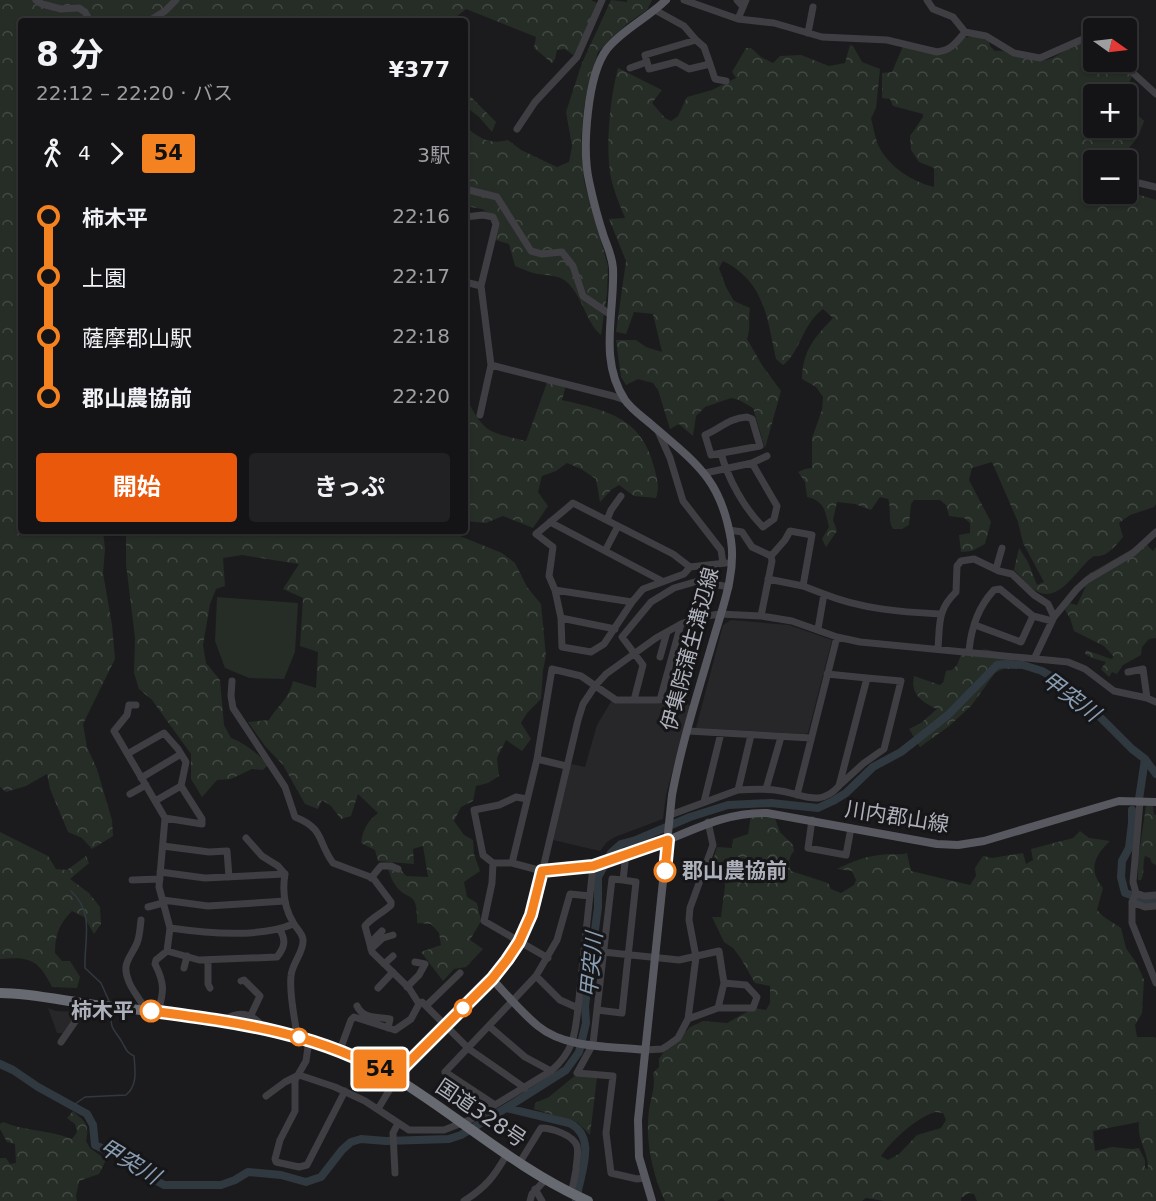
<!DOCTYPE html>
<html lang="ja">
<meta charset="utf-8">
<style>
:root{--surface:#141416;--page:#212123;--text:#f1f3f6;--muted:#9d9ea1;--line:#333335;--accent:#ea580c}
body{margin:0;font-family:"DejaVu Sans","Noto Sans JP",sans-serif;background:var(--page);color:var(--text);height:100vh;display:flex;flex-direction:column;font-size:22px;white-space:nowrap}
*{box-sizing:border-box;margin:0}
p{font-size:20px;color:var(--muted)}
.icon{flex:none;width:33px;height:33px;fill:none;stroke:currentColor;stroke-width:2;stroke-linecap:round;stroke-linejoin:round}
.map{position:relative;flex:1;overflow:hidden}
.sheet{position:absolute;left:18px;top:18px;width:450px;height:516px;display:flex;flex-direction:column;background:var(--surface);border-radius:6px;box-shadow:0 2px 4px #0004,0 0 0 2px var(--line)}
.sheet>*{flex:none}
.badge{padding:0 12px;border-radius:4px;font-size:21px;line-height:39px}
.needle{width:39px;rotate:104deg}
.buttons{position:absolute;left:1083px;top:18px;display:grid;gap:12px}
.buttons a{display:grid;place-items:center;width:54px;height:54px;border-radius:6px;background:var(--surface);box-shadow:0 2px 4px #0004,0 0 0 2px var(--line);font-size:30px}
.map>.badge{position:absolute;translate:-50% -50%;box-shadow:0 0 0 3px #fff}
.legs{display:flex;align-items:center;gap:9px;height:66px;padding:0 18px;font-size:20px}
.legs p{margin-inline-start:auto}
.head{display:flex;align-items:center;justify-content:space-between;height:102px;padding:0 18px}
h1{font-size:33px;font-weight:700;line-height:45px}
.primary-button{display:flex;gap:12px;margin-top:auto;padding:12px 18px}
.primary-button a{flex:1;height:69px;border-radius:6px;background:var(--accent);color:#fff;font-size:24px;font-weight:700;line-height:69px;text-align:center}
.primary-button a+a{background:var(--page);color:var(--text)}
ul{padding:0 18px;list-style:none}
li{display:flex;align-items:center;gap:21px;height:60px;font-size:22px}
li i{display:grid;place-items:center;width:9px;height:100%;margin:0 8px;background:currentColor}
li i::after{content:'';width:15px;height:15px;margin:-8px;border:4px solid;border-radius:50%;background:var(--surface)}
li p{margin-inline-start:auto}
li:first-child i{background:linear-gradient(#0000 50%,currentColor 0)}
li:last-child i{background:linear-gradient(currentColor 50%,#0000 0)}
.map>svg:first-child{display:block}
.built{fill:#27272a}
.forest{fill:url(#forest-crowns);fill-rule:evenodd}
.garden{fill:#252d26}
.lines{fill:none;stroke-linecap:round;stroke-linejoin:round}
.stream{stroke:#313940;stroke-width:1.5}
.river{stroke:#313940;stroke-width:8}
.minor{stroke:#3e3e43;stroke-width:7}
.major{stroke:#585960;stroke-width:8}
.highway{stroke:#686a72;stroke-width:10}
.line-1-casing{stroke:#fff;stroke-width:14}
.line-1{stroke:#f58220;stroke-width:9}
.stop-1-dot{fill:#fff;stroke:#f58220;stroke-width:3}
.labels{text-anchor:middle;stroke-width:6;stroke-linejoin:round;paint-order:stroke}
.street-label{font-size:21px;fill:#aeb1bb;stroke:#161618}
.stop-label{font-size:21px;font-weight:bold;fill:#aeb1bb;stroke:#161618;text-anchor:start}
.water-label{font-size:22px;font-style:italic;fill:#889db3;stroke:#161618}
</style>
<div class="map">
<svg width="1156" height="1201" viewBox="0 0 1156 1201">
<defs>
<pattern id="forest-crowns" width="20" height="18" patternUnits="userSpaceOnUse" patternTransform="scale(1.5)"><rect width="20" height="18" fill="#252d26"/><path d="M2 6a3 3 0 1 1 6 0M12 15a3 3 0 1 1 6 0" fill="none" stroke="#424944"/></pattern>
</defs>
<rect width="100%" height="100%" fill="#1b1b1d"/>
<path class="built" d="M731,620L789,625L832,640L808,733L805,734L696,728L723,625Z
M612,700L616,702L688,704L690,706L666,795L663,819L615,837L607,842L600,851L553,840L571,764L585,767L597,725Z
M48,1008L56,1011L79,1012L63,1033H57Z"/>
<path class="forest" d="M0,0H591L599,4L576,57L565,49L557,50L555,59L552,63L534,48L536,37L466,9L451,21H21V531H103L105,549L103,573L112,625L115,659L83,724L87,747L97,769L112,820L113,836L92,849L82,838L68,832L50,789L47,774L26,786L6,792L0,787Z
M611,0L627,2V0H652L647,10L627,24L598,52L588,86L584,108L581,140L584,181L608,266L607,294L601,335C586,322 583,298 568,283C558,274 549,276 538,274C530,273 523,269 515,266L509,244L496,240L497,218L482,209L465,206V126C479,138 489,145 508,140L521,150L557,167L569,162L572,146L566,112L582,63Z
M976,36L989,41L990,46L995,51C1013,49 1033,65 1050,59C1068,52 1073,38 1093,46L1094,62H1117L1133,74L1124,94H1094V128H1126L1127,104L1144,121L1138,137L1119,160H1094V194H1126L1127,191L1156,200V504L1154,507L1130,515L1119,523L1123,537C1115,546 1107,558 1094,556C1078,566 1060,605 1036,591C1028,586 1021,577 1014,570L1019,548L1028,562L1037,585L1044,582L1023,543L1018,522L992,462L972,468L969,480L991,522L985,544L972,551L961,552L959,535L970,533V523L964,518L949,516L946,505L940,500H914L911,504L909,525L902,529H893C887,520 892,509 888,499L880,497L871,510L855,504L837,502L833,520L837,531L826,547L822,539L829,527C825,511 825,501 807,497L805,482L798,472L805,469L812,468V438L822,410L823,397L816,387L802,379C803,350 814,338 833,318L823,309C802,324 800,353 783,365L776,359C767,318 765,282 723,261L719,268L726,287L734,301L750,308C748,320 751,328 747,339L762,365L781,391L765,448L753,408L739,400L731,398L705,407L696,416L693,436L679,424L670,429L658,390L653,383L638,379L626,385L621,377L616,340H636L646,347L662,352L653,314L634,312L626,334L616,332L626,261L609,219L625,218C620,205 614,192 611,178C605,147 610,98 618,68C633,75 647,83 662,90L652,103L665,118L671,121L678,116L687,97L712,90L736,78L732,72L746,48H751L761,57L773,63L780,56L801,55L829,66L845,63L850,45L853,46L862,62L880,69L876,108L871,118C873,126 875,137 878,145C889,167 911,181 934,187V168L919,162L911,150L910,136L923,117V114L893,106L890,99L882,98V73L892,72L903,46L937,48L949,47L962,38Z
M465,91L496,122L492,132L479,117L465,106Z
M549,377L567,381L562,400C605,410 642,417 654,467C657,479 660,486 656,498L634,496L619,485L611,490L600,502L596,479L581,469L567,463L556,471L542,476L538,492L548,506L533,528L503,516L486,523L465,521V395C483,433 488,432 526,441Z
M126,531H439L455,534L502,553L515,563L527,587L541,604L546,656L543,670L541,699L527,713L521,723L531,739L522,751L506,740L497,758L499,776L488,783L476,786L473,801L461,807L454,821L464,835L473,840L474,854L480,871L464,882L467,897L477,903L481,921L470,940L483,949L466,967L454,969L443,981L421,952L441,945L439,933L431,924L417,923C418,887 407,904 394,883C390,877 390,871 385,865H397L406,876L428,877L423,846L413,849L414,864L378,861L375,850L361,843C363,829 367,822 378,813L358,794L351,816L341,819L331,806L322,800L318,809L305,804L283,765L265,746L248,722L269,720C278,705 289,699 293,681L316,688L318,652L300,646L303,598L283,589L299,564L242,555L223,558L225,586L216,589L210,604L203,645L206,663L220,680L224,725L231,738C246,744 257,753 268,765L263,770L252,769L231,779L217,780L202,797L191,779V754L152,700L139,689L134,673L135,638L126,564Z
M1144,542L1153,551L1156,547V638L1149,639L1142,647L1141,655L1123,665L1117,674L1112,672L1109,677L1101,669L1106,662L1092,658L1085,654L1086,650L1111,659L1114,657L1104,646L1074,631L1070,618L1065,610L1069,603L1077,605L1085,588L1087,575Z
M964,648C973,653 980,648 989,650C998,652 1006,656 1014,659L1017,669H1003L995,673L971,706L948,727L920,747L909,729L921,723L937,709C922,702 910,694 914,676L940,685L943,683L946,671L952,670L957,665Z
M1152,799L1154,814L1156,815V865L1152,863L1150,858L1145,856C1142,864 1145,874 1141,880H1138V860L1146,806Z
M751,815L774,816L780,832L793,845L794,851C789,856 788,864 791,871L828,883L831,889L841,893L854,885L856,880L852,871L837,869C851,862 863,857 879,855C889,853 898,856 907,853L911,871L970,885L976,876L975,868L983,856L992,858L1023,853L1026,864L1033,860L1031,849L1073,838L1080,831L1089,838L1110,841C1094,856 1088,870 1103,888L1097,910L1104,917L1121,928L1126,948L1137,964L1144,980L1142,1013L1135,1025L1137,1037H1154L1156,1038V1201H977L974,1194L969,1193L961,1198V1201H884L866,1198L862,1201H725L722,1198L717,1201H665C652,1173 645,1141 649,1110C651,1097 656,1086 653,1073L659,1067V1059L663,1053L672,1047L690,1027L703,1021L727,1023L754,1008L766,1010L770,1003V986L755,983L740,957L733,948L724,942L712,917H721L725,886L724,861L716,865L714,857L717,847L732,848L733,839L748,834ZM935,1112L943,1113L946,1120L941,1128L917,1135L899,1154L888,1160L881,1156C892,1140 916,1118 935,1112ZM1139,1122C1137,1142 1148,1149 1148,1169L1145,1168V1160L1139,1148L1132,1149L1112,1147L1095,1151L1093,1131Z
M0,832L48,856L56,869L67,870L86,856L89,863L70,879L89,893L100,907L101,924L94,934L84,917L72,911C59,924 55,935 55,953L62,961H70L80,977L77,988L52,987C39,960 30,956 0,959Z
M577,1074L597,1077L590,1135L578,1123L534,1109L535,1103L549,1097Z
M73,1111C85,1122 90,1124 86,1141L90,1148L106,1160L99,1174L79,1181L76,1196L77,1201H0V1158H6L10,1164L16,1163L15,1144L7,1142L0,1129V1124L3,1122C25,1131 49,1130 72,1139L77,1132L75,1124L67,1118Z"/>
<path class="garden" d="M217,597L298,603L295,652L284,679L249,678L225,668L215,641Z"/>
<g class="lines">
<path class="stream" d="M71,891C95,913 84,939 85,968L101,983L109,1001
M72,1106L85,1097L126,1095C138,1085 135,1070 134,1056C126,1052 126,1049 122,1042C116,1031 109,1029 112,1015"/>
<path class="river" d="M1139,799L1145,759
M1132,810V823L1129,848L1122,861L1121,877L1125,893L1146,900L1156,901
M0,1064L13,1070L38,1087L87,1114L93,1125L95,1145L130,1161L136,1169L164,1185H221L235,1180L248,1172L281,1175L306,1182L321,1177L342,1150L351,1142L361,1139L386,1141L449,1139L461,1135L506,1108L566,1070L579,1052L586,1023L585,1006L598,907V877L611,853L621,844L636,840L690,817L728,805L771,803L818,808L833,801L846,793L873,767L901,752L948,715L997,665L1006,664L1023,665L1042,671L1054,678L1068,694L1095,712L1132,749L1145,759L1156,774
M506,1108L569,1123C599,1137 579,1176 576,1201"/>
<path class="minor" d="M36,0L42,4L61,9L79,8L85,12L90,21
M684,0L738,19L774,23L822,37L887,40L937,52C951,50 956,43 965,32
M737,0L743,7
M927,0L933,9L953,17L965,32L986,36L1014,53L1040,58L1083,39L1094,42
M655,10L684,26L696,40L645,55L649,69L676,62L689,69L710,64L704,47L696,40
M738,19L746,0
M149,21L165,11L176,0
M808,33L813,7
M1121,62L1156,94
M710,64L715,79L726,81
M630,68L647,62
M517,129L535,102L577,57L602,0
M1139,183L1156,187
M465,189L497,197L531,251L542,254L562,252L573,266L583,296L611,315
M465,217L483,215L493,217L496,224L481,286L465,282
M491,365L613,396L625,400
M480,415L491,365L481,286
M747,417L752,419L760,446L711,455L705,435C721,428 729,418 747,417Z
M658,431L670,458L683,501L721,550L723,563
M721,453C728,479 744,508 763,527L774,519L777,506L752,463
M705,473L752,463L767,456
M607,520L611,510L621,496
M550,522L662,581
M729,530L742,532L752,547L771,556L772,561L761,616
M605,551L618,526
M996,569L1002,548
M768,579L803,586L812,535L790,531L785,540L771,556
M803,586L824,594
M555,590L549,576L553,547L536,534L573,503L673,554L690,567
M555,590L632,602L604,644L591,652L562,647L561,618Z
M632,602L643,589L684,574L690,567L726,563
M561,618L615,629
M975,625L1021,642L1033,616
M818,629L824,594C861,609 901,612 940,614
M938,648C940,624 937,610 956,592L957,566L961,561L974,559L999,571L1012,574L1034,595L1048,604L1054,617
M969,651C971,629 979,606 994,590L1000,589L1033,616L1052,621
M660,657L667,632
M1035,657L1054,617L1077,589L1087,580L1133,553L1156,532
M1128,672L1143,669L1147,698
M232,681L231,696L233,708L285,787L295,817C325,829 317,841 333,863L373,878L391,902V905C383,913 372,917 365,926L372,952L409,988L419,1004L422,1002L469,1049L525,1088
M634,700L643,665L622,637L651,602L674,588L698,581L729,587
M136,705H129L127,715L114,731L165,818L159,887L170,928L167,951L156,960L155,964C165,984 164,991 158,1012
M688,731L811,738
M129,753L164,733L178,749L186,762L181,786L202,819V824L165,818
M537,759L566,766
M141,778L181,754
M841,784L864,763L884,749L901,681L867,678
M766,789L781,737
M738,790C752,789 767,788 781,791C805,795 820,807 839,786L867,678L827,674
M130,794L146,785
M797,795L837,637
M155,801L181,786
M1140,801L1133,882L1136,893L1132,902V923L1156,983
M704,802L721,733
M670,815L738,790L751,735
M812,820L808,848L846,855L851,828
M246,838L262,856L278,866L285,874
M163,846L209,852L227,851L229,877
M493,863L483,855L474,810L499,805L516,797L527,799
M512,863L542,871L569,869L608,861L668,840
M160,872L205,878L285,874C282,892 284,908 294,924C297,929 303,934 303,940C304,952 292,963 291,976C289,996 295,1017 297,1037
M371,878L381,866H391L398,869
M132,880L160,879
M623,880L612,879L593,1044L577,1073L613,1076L606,1133L611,1173L637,1179L644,1178
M1136,893L1144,896L1156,895
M163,900L208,906L285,901
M1132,902L1145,907L1156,906
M148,907L163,903
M141,920C140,928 140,935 137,943C130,959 121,963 129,982C133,992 141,1000 146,1011
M170,928C205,933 261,938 293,924
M371,942L382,931
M371,949L383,938L393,935
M167,951L199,960L277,957C285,947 286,940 280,930
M603,952L679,960L719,951L724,983L718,1008L688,1019
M548,958L484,921L492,883L493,863H512L537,759L552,669L581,676L616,700H660L681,624
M208,960V984L210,988
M384,964L393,956
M184,968L187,956
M536,976L560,1000L578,1008C575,1036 573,1052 551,1071
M492,979L519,942L532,915L578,720L583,704L595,686L606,674L656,638L681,624L700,617L720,614L761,616L792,621L837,637L860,642L1068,662L1085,669L1114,691L1147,698L1156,702
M241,981L244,980L260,996L251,1015
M407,987L419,975L425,964L415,962
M378,988L393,972
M357,1006C363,1019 378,1017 390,1019L388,1028
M426,1006L460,973
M578,1008L593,866
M718,1008H753L757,997L746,985L724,983
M597,1010L622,1013L636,882L623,880L626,854
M224,1020C240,1010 252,1013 263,1027
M309,1040L306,1061L295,1080V1111L280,1140L275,1159L276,1162L299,1167L307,1165L345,1091
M61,1042L81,1013L84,1003
M340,1050L351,1020L354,1017L395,1030L411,1019L419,1004
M645,1050L662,1049L667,1046L678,1038L688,1019L696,957L689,920L690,908L713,845L708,822
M266,1096L285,1082L299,1075L335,1087L365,1101L409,1130H444L472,1119L551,1071L525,1057L490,1027
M495,1105L445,1072L536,976L557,940L570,894L590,896
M378,1109L396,1079
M520,1162L541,1128C552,1128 573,1135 577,1146C579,1154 576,1163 576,1170C574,1178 574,1186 570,1193
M395,1173L393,1133L398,1123
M535,1189L542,1201
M464,1201C486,1187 494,1177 507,1154
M530,1201L532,1194L546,1179"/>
<path class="major" d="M668,840C701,826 731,812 767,813L937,844L958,845L984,841L1119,801L1156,802
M396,1079L405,1066L492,979C507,995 521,1012 538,1026C566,1049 610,1046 645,1050
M652,1201L639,1157L638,1120L672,795C682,741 699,689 714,637C723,606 736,573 731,540C721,479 696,463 652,425C643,417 632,410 625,400C598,359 615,313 613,268C612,256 608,248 604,237C598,219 593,200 589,181C582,149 587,75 607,49C623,29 648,18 666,0"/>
<path class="highway" d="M0,993C31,993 64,1001 95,1005C189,1016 297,1022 381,1069C452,1110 513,1168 588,1201"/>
</g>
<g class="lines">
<defs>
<path id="line-1" d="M151,1011C236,1022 322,1033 396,1079L405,1066L492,979L507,960L519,942L531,915L542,871L593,866L668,840L665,871"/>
</defs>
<use href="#line-1" class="line-1-casing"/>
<use href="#line-1" class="line-1"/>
</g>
<g class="stop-1-dot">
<circle cx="665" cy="871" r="10"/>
<circle cx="463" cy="1008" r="8"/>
<circle cx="151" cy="1011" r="10"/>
<circle cx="299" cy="1037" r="8"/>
</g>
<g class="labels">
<g class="street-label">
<text transform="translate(690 649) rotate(-75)" y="7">伊集院蒲生溝辺線</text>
<text transform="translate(897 817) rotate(9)" y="7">川内郡山線</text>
<text transform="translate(481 1113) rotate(34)" y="7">国道328号</text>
</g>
<g class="stop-label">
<text x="682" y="878">郡山農協前</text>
<text x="134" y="1018" text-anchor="end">柿木平</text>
</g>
<g class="water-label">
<text transform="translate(1071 696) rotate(37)" y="8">甲突川</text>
<text transform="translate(591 965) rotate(-85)" y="8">甲突川</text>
<text transform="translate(130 1161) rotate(31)" y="8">甲突川</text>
</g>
</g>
</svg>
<div class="buttons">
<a><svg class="needle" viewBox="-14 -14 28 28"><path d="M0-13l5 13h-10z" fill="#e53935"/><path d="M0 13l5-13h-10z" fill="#9d9ea1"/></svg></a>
<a>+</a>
<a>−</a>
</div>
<b class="badge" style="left:380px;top:1069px;background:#f58220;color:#111">54</b>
<section class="sheet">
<div class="head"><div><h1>8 分</h1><p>22:12 – 22:20 · バス</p></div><b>¥377</b></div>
<div class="legs"><svg class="icon" aria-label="walk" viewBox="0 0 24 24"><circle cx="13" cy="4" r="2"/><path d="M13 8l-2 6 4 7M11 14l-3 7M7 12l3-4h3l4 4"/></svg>4<svg class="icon" aria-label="forward" viewBox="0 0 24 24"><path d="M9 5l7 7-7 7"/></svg><b class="badge" style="background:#f58220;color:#111">54</b><p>3駅</p></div>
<ul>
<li><i style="color:#f58220"></i><b>柿木平</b><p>22:16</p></li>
<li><i style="color:#f58220"></i><span>上園</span><p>22:17</p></li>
<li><i style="color:#f58220"></i><span>薩摩郡山駅</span><p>22:18</p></li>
<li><i style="color:#f58220"></i><b>郡山農協前</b><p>22:20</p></li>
</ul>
<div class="primary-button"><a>開始</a><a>きっぷ</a></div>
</section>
</div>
